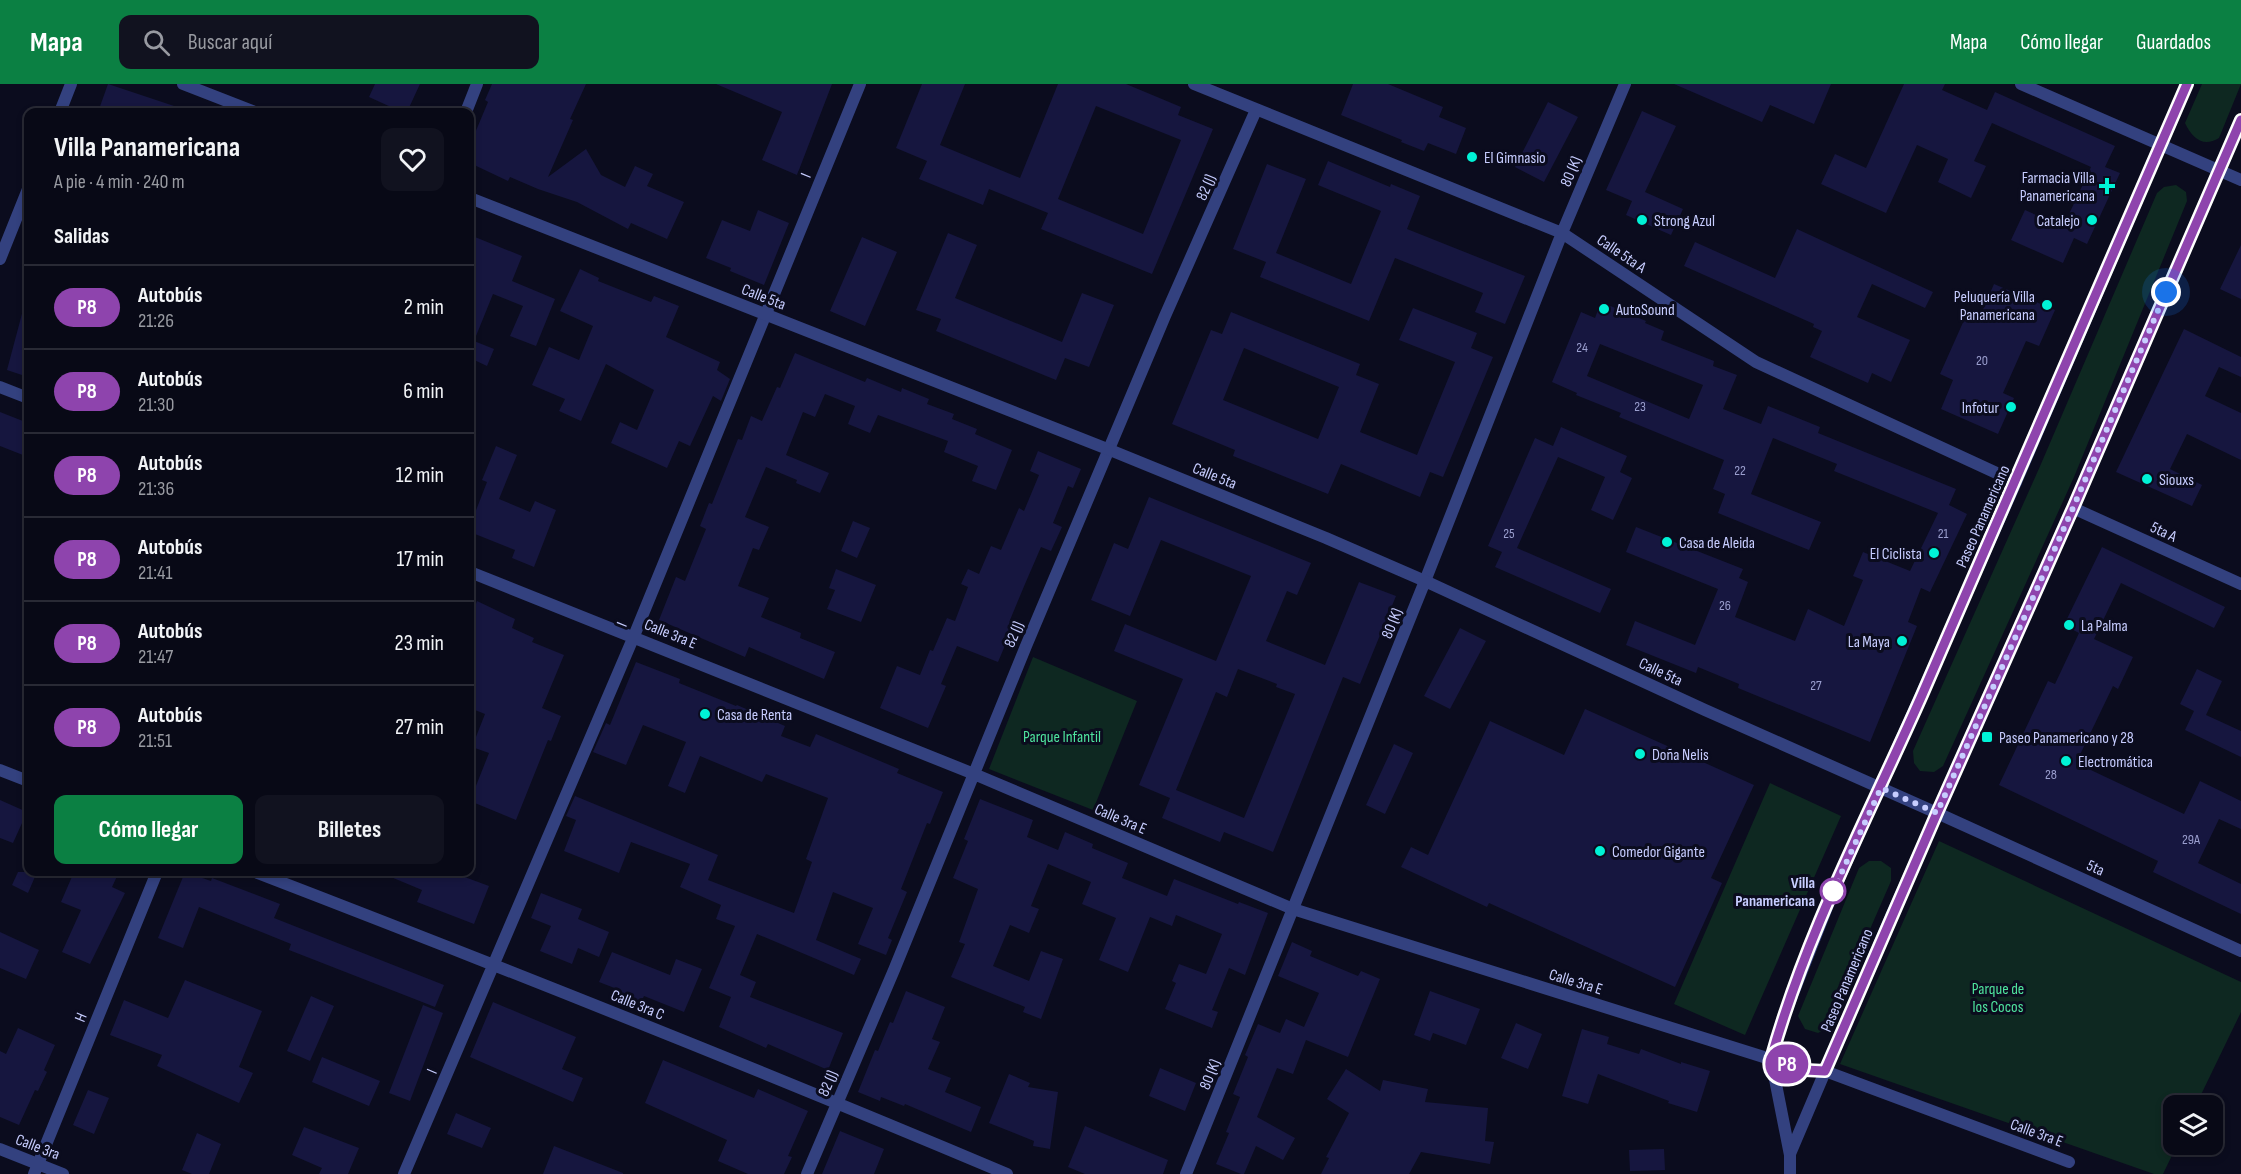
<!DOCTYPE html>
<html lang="es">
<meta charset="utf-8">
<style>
:root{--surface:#080916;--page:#11121f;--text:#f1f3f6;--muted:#989aa1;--line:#292a35;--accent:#0b8043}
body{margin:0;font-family:"Sofia Sans Condensed",sans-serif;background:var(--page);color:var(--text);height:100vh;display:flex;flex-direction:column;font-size:22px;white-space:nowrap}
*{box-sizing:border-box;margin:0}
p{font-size:20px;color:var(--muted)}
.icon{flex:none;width:33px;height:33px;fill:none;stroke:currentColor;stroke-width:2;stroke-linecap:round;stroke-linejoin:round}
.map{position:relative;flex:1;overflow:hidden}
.drawer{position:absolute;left:24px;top:24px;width:450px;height:768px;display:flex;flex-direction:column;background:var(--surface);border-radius:12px;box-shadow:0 3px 9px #0003,0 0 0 2px var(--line)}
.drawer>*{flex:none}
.badge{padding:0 12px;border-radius:20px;font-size:21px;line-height:39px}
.controls{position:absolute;left:2163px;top:1011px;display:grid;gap:12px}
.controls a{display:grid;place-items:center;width:60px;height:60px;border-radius:12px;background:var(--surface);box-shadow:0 3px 9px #0003,0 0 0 2px var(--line);font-size:30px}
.you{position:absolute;width:30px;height:30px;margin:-15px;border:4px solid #fff;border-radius:50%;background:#1a73e8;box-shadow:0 0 0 9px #1a73e833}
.map>.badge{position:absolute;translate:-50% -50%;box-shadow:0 0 0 3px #fff}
h2{padding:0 30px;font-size:22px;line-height:54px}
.round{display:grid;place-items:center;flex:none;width:63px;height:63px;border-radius:12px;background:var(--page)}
.headline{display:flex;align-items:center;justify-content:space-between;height:102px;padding:0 30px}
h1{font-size:28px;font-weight:700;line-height:45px}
.action{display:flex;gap:12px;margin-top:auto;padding:12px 30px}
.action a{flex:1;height:69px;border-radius:12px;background:var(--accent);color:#fff;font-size:24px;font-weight:700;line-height:69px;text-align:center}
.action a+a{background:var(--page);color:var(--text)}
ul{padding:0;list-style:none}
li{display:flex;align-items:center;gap:18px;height:84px;padding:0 30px;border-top:2px solid var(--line)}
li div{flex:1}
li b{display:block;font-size:22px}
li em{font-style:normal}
li .badge{min-width:66px;font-weight:700;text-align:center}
header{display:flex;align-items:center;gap:36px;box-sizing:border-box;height:84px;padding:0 30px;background:var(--accent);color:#fff}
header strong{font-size:28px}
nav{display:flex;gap:33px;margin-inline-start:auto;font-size:21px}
.search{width:420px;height:54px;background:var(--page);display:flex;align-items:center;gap:15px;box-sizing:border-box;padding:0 21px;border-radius:12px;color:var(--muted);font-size:22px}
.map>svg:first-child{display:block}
.green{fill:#0e2821}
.building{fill:#16163f;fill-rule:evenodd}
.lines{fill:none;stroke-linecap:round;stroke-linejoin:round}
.minor{stroke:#33417f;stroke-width:12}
.tertiary{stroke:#33417f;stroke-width:12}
.line-casing{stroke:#fff;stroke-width:14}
.line{stroke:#8e44ad;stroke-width:9}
.walk{stroke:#c7cdff;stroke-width:6;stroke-dasharray:0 10.8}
.poi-dot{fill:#00f2d6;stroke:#0b0c1e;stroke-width:2}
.stop-dot{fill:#fff;stroke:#8e44ad;stroke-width:3}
.labels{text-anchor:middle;stroke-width:6;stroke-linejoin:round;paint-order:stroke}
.number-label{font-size:14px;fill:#9b9fcf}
.poi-label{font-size:16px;fill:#c7cdff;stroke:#0b0c1e;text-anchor:start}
.street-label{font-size:16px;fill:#c7cdff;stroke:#0b0c1e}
.park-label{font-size:16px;fill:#4fe49e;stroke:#0b0c1e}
.stop-label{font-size:16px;font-weight:bold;fill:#c7cdff;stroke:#0b0c1e;text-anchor:end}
</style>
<header>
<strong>Mapa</strong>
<div class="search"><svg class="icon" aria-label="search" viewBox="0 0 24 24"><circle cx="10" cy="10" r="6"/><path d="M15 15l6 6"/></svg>Buscar aquí</div>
<nav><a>Mapa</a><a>Cómo llegar</a><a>Guardados</a></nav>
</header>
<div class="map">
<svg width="2241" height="1090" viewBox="0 0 2241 1090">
<rect width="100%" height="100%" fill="#0b0c1e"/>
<path class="green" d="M2202,0H2241L2219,54C2203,64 2192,54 2185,39Z
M2176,101L2186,108L2187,117L2074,393L1943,682L1934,688L1920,687L1914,679L1913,667L2041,380L2157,109L2164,103Z
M1033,573L1137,617L1093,726L989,685Z
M1770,699L1841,732L1745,951L1674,920Z
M1939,757L2241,898V928L2196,1021L2174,1022V1060L2177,1061L2163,1090H2154L1840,980Z
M1869,777H1881L1891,784V797L1827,944L1818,949L1805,945L1798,932L1859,784Z"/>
<path class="building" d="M108,0L186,26V28H98Z
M375,0H420L407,28H402L369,13Z
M492,0H586L570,35L573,36L548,93L586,65L601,91L625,103L635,82L653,90L647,102L684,118L667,155L631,139L628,145L577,118L538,105L510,93L508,97L470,79V61L488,18L485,16Z
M716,0H832L797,91L762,76L782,28Z
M922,0H965L940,61L1020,94L1058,0H1126L1181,23L1178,31L1213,45L1152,190L1041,145L1048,129L989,105L983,121L919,95L927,77L896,64ZM1096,22L1181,56L1143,150L1058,115Z
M1353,0H1388L1443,23L1439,33L1466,44L1456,70L1428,59L1424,67L1401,58L1402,56L1341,31Z
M1674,0H1831L1814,40L1770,21L1762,38Z
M1904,0H1945L1942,6L1987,26L1995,8L2115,62L2105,83L2120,89L2087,160L2074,154L2063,179L2011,156L2025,126L2063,143L2091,83L1992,39L1974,77L1986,82L1971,114L1938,98L1948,75L1917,61L1886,129L1821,100L1835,70L1866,84Z
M1548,18L1578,33L1544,98L1515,83Z
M1642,27L1676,42L1645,108L1683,125L1671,151L1626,131L1632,117L1606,106Z
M1328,77L1390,103L1391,100L1420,112L1407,145L1525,192L1505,240L1475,228L1483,209L1395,174L1369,237L1260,193L1266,178L1233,165L1267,80L1306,95L1276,169L1351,200L1381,127L1318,101Z
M758,126L789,139L764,201L730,187L731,184L706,174L722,136L750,147Z
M1797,145L1933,208L1925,224L1872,200L1857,233L1910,256L1891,298L1872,289L1868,299L1810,273L1822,247L1813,243L1814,240L1684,182L1695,158L1775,194Z
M948,149L977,161L955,214L1062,258L1082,209L1114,221L1089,283L1065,274L1056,296L936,247L941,235L916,226Z
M470,151L522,172L512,197L555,215L536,262L510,252L523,222L493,210L474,257L494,265L487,282L470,274Z
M862,153L897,168L865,242L830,227Z
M2241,161V215L2220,205Z
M580,185L599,194L598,197L651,218L654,212L679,222L666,253L720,278L717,286L730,295L721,317L713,312L690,362L679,357L667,384L611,359L620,338L637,346L654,306L606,280L581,337L559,327L565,315L532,301L549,263L579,276L593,242L560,227Z
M1994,200L2055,226L2039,262L2026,257L2003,309L2014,314L1998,350L1941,325L1953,296L1940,290L1969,225L1981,230Z
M1601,218L1646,237L1645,239L1664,247L1661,256L1714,277L1713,282L1737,291L1723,325L1761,340L1768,322L1820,343L1818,349L1956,405L1949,421L1967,430L1930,508L1921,504L1908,538L1917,542L1870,658L1738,604L1739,600L1698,583L1696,589L1626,561L1635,537L1695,561L1718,505L1626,468L1636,443L1743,485L1739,494L1748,498L1735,533L1795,557L1808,525L1844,542L1863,496L1853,492L1863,468L1910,487L1938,429L1834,387L1837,380L1773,354L1751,410L1821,438L1809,466L1718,429L1725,410L1713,405L1724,376L1619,333L1621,329L1576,311L1577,309L1552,298L1581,228L1595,234ZM1600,260L1703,301L1689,335L1587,292Z
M1413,224L1477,249L1471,264L1493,273L1443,393L1430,388L1420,413L1341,380L1328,410L1233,372L1235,366L1172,340L1211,246L1222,250L1231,228L1360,280L1356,291L1379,300L1360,348L1417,371L1455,278L1399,256ZM1244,264L1339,303L1318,355L1223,316Z
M23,226L28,227V293L7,286Z
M2184,245L2241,273V293L2219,283L2205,312L2241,329V376L2187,350L2170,385L2202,401L2192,422L2116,388Z
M795,269L865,298L867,294L901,308L902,304L929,315L927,320L954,330L952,335L977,345L975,350L1012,366L996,406L972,397L978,382L944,368L948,357L878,331L870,349L848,340L855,322L825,310L815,333L803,328L786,371L829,389L820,409L796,399L797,396L766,383L745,433L769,443L759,466L753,464L738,502L769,514L761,533L801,549L800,554L835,568L824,595L749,563L745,573L659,536L676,493L685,497L706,445L700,442L709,419L712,420L738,355L742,356L751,332L762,337L777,303L780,304Z
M0,328L28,339V373L0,362Z
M1561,343L1627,372L1620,388L1632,394L1613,436L1591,426L1605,393L1558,373L1517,464L1611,505L1600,529L1495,483L1502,468L1488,462L1535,354L1553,362Z
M496,362L517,371L499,415L530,428L535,417L556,426L534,483L512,474L515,466L470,448V442L487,398L482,396Z
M1038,367L1081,385L1073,404L1068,402L1053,439L1062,443L1051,467L1041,463L1025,500L1010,536L1018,539L1012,554L1009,552L998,578L957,562L941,600L946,602L928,644L880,624L897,582L920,591L930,566L933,567L947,534L955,537L968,503L961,500L968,485L979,490L991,462L1001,466L1019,424L1024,427L1039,391L1030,387Z
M1149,413L1311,479L1297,511L1287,507L1266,557L1325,581L1359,498L1396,512L1360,600L1343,593L1273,768L1224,748L1220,758L1162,734L1170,714L1139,701L1183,595L1114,567L1125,540L1216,577L1251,492L1161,456L1130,532L1091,516L1114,459L1128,465ZM1238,585L1277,600L1276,603L1295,610L1244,734L1176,706L1216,608L1227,613Z
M853,437L870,444L857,474L841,467Z
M2102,463L2225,523L2214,544L2121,499L2094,555L2133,573L2118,605L2113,602L2076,679L2184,730L2200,697L2241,717V745L2219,735L2198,779L2241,800V830L2153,788L2158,777L1999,701L2048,597L2055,600L2079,549L2064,541Z
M836,485L876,501L861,538L827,525L835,506L829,504Z
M477,517L515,535L512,544L534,554L532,558L564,571L542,624L561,632L551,657L548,656L516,736L470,717L489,669L472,663L485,630L470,624V536Z
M1460,544L1486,557L1450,625L1424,612Z
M636,578L680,595L679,599L736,622L737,621L785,642L781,652L810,663L816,650L899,685L897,689L943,708L930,740L927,739L901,805L907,808L888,854L892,856L886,871L858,860L873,824L833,808L816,856L861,875L854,891L757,850L740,891L756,898L750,913L843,949L828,986L768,960L766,964L719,943L731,913L709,904L735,842L716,835L721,821L680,803L690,780L631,758L619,789L564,767L576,736L566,732L575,712L718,771L708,796L794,829L812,778L806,775L828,714L766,690L762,698L700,672L685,709L668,702L686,658L643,641L626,681L593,668L606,639L610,641Z
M2197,585L2222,597L2206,631L2241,647V673L2185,646L2194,627L2180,620Z
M1585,625L1754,701L1711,794L1722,799L1675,903L1489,819L1487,823L1401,783L1411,763L1428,771L1490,637L1564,671Z
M1394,660L1413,669L1385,730L1366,721Z
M980,715L1033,736L1027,753L1058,766L1065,748L1093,760L1092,764L1128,779L1122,794L1167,812L1174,795L1238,820L1239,818L1268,829L1245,891L1229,884L1212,926L1218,928L1212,944L1165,925L1176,899L1172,897L1179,880L1206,890L1222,850L1176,831L1172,842L1150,833L1128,888L1099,876L1116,834L1082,820L1091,798L1048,780L1031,822L1039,825L1029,849L1010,841L993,882L1029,897L1041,867L1063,875L1041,935L1023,928L1025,923L951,893L965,860L959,858L978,805L953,794L968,757L964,755Z
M0,716L27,728L13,759L0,754Z
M18,788H37L28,809L12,801Z
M74,788H119L112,803L125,809L90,880L62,868L81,826L61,818Z
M185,788L211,797L212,794L280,820L274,834L444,901L435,923L289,866L291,860L199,823L183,864L158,854Z
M379,788H451L489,802L474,840L417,818L422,806Z
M541,809L582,825L578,835L609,848L599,873L578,864L572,880L540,867L551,842L531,834Z
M0,848L39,866L26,895L0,884Z
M1292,858L1312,867L1310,872L1358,892L1361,887L1380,895L1348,973L1306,956L1293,990L1277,984L1257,1033L1295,1054L1283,1076L1256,1062L1244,1090H1241L1216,1080L1229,1049L1226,1048L1240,1013L1233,1010L1248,973L1245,971L1258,940L1280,949L1286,935L1304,943L1319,909L1278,892Z
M612,868L670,891L676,875L702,885L684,928L644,912L641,918L616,908L617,905L599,898Z
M185,896L262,927L239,983L253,989L239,1019L157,982L162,971L110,951L124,916L168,934Z
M906,907L945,923L932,955L940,958L928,985L951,994L945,1008L981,1023L971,1048L905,1020L904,1022L881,1013L880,1017L858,1008L875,966L878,967L890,938L893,939Z
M1430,907L1480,925L1466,961L1433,949L1430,957L1414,951Z
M311,912L334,922L310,977L287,967Z
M493,918L576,953L562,985L583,994L573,1018L470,973Z
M423,921L443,929L410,1017L389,1009Z
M1516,939L1542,950L1528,985L1501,974Z
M18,944L55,961L44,986L47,988L38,1007L35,1006L19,1041L0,1033V967L6,970Z
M1582,945L1609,953L1607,960L1639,970L1641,965L1681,980V978L1710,987L1697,1028L1668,1019L1669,1017L1598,990L1588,1020L1562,1012Z
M322,973L380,997L369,1022L312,998Z
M663,976L754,1014L758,1005L808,1027L788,1072L792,1073L784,1090H748L718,1077L727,1056L645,1019Z
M1160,984L1196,999L1185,1027L1149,1012Z
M1346,985L1380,1007L1383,996L1428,1005L1425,1018L1488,1024L1485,1057L1494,1058L1490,1080L1421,1068L1409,1090H1321L1329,1074L1326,1073L1349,1029L1327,1015Z
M1009,990L1030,999L1028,1003L1058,1008L1050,1065L1033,1062L1034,1057L989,1039Z
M88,1006L109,1014L94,1050L73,1041Z
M456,1029L491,1044L482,1064L447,1050Z
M1085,1042L1168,1076L1163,1090H1085L1068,1083Z
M304,1043L359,1064L348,1090H319L322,1084L292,1071Z
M840,1047L884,1065L874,1090H822Z
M197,1049L221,1060L209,1090H192L182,1086Z
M554,1062L623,1089V1090H543Z
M1664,1065L1665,1086L1630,1087L1629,1066Z"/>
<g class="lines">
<path class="minor" d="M1194,0L1562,149L1756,278L2016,398
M2021,0L2241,96
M60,28L71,0
M466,28L477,0
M0,175L28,105
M0,303L28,314
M2073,424L2241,500
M470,488L974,690L1293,825
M1425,497L1562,149L1625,0
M0,686L28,697
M1937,729L2241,867
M255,788C507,885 758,985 1007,1090
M1825,987L2069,1078
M0,1065L63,1090
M34,1090L157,788
M404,1090L634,552L860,0
M807,1090L894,886L1026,562L1165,232L1256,26"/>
<path class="tertiary" d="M183,0L255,28
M470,114L1110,366L1326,454L1425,497L1705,626L1937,729
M1293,825L1805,986L1825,987
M1790,1070L1892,830L2073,424L2241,36
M1186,1090L1425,497
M1790,1090V1071L1771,975L1781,940L1833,808L2016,398L2187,0"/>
</g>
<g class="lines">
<defs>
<path id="line" d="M2187,0C2098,204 2011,408 1922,611C1869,731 1806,849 1771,975L1805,986L1825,987L1937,729L2073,424L2241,36"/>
</defs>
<use href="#line" class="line-casing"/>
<use href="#line" class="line"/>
<path class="walk" d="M1833,807L1881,704L1937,729L2073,424L2166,208"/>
</g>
<g class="poi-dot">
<circle cx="1472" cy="73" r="6"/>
<path d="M2104 93h6v6h6v6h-6v6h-6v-6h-6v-6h6z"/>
<circle cx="1642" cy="136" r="6"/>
<circle cx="2092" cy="136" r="6"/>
<circle cx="2047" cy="221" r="6"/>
<circle cx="1604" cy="225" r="6"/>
<circle cx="2011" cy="323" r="6"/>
<circle cx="2147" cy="395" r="6"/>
<circle cx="1667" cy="458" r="6"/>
<circle cx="1934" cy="469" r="6"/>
<circle cx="2069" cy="541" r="6"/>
<circle cx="1902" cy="557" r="6"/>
<circle cx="705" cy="630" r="6"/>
<rect x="1981" y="647" width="12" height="12" rx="3"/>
<circle cx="1640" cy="670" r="6"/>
<circle cx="2066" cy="677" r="6"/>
<circle cx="1600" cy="767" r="6"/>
</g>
<circle class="stop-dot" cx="1833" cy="807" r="12"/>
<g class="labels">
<g class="number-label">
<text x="1582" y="268">24</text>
<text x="1982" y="281">20</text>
<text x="1640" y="327">23</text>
<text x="1740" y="391">22</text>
<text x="1509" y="454">25</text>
<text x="1943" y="454">21</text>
<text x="1725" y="526">26</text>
<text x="1816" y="606">27</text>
<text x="2051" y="695">28</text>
<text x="2191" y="760">29A</text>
</g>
<g class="poi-label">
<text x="1484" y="79">El Gimnasio</text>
<text x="2095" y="99" text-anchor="end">Farmacia Villa<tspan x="2095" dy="18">Panamericana</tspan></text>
<text x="1654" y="142">Strong Azul</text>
<text x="2080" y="142" text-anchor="end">Catalejo</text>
<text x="2035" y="218" text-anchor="end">Peluquería Villa<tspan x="2035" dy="18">Panamericana</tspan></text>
<text x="1616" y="231">AutoSound</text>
<text x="1999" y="329" text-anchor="end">Infotur</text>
<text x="2159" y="401">Siouxs</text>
<text x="1679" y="464">Casa de Aleida</text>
<text x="1922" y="475" text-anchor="end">El Ciclista</text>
<text x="2081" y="547">La Palma</text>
<text x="1890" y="563" text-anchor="end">La Maya</text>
<text x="717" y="636">Casa de Renta</text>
<text x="1999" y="659">Paseo Panamericano y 28</text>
<text x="1652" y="676">Doña Nelis</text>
<text x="2078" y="683">Electromática</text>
<text x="1612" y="773">Comedor Gigante</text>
</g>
<g class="street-label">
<text transform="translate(1570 87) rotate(-67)" y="6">80 (K)</text>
<text transform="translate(805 91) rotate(-68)" y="6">I</text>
<text transform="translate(1205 103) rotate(-67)" y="6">82 (J)</text>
<text transform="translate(1622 169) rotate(34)" y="6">Calle 5ta A</text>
<text transform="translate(764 212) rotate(21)" y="6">Calle 5ta</text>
<text transform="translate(1215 391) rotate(22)" y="6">Calle 5ta</text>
<text transform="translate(1982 432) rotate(-66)" y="6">Paseo Panamericano</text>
<text transform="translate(2164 447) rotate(25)" y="6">5ta A</text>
<text transform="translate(1391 539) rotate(-68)" y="6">80 (K)</text>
<text transform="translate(621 540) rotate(-68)" y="6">I</text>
<text transform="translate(671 549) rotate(22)" y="6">Calle 3ra E</text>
<text transform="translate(1013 550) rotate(-67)" y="6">82 (J)</text>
<text transform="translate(1661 587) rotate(25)" y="6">Calle 5ta</text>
<text transform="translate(1121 734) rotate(23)" y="6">Calle 3ra E</text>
<text transform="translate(2096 783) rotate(24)" y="6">5ta</text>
<text transform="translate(1846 896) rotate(-67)" y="6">Paseo Panamericano</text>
<text transform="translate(1576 897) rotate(17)" y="6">Calle 3ra E</text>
<text transform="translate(638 920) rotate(22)" y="6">Calle 3ra C</text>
<text transform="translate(80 933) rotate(-68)" y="6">H</text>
<text transform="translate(431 987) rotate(-67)" y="6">I</text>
<text transform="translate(1209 990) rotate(-68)" y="6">80 (K)</text>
<text transform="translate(827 999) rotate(-67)" y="6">82 (J)</text>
<text transform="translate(2037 1048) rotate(20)" y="6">Calle 3ra E</text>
<text transform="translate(38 1062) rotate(21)" y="6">Calle 3ra</text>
</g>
<g class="park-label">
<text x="1062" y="658">Parque Infantil</text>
<text x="1998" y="910">Parque de<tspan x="1998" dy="18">los Cocos</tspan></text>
</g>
<g class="stop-label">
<text x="1815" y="804">Villa<tspan x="1815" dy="18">Panamericana</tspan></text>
</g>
</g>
</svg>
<div class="controls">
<a><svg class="icon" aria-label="layers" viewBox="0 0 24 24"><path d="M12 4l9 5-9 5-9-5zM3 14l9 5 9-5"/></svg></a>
</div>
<div class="you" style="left:2166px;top:208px"></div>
<b class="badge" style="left:1787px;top:980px;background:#8e44ad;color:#fff">P8</b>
<section class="drawer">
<div class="headline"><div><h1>Villa Panamericana</h1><p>A pie · 4 min · 240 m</p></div><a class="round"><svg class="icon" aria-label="heart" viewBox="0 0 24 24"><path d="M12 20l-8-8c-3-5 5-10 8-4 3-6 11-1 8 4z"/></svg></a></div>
<h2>Salidas</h2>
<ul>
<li><span class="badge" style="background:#8e44ad;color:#fff">P8</span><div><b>Autobús</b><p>21:26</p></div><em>2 min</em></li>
<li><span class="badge" style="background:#8e44ad;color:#fff">P8</span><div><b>Autobús</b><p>21:30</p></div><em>6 min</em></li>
<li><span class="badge" style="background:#8e44ad;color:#fff">P8</span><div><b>Autobús</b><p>21:36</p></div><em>12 min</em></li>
<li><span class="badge" style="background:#8e44ad;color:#fff">P8</span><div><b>Autobús</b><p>21:41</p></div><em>17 min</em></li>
<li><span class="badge" style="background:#8e44ad;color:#fff">P8</span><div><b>Autobús</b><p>21:47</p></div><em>23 min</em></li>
<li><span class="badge" style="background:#8e44ad;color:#fff">P8</span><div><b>Autobús</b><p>21:51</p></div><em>27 min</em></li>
</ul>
<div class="action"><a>Cómo llegar</a><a>Billetes</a></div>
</section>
</div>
